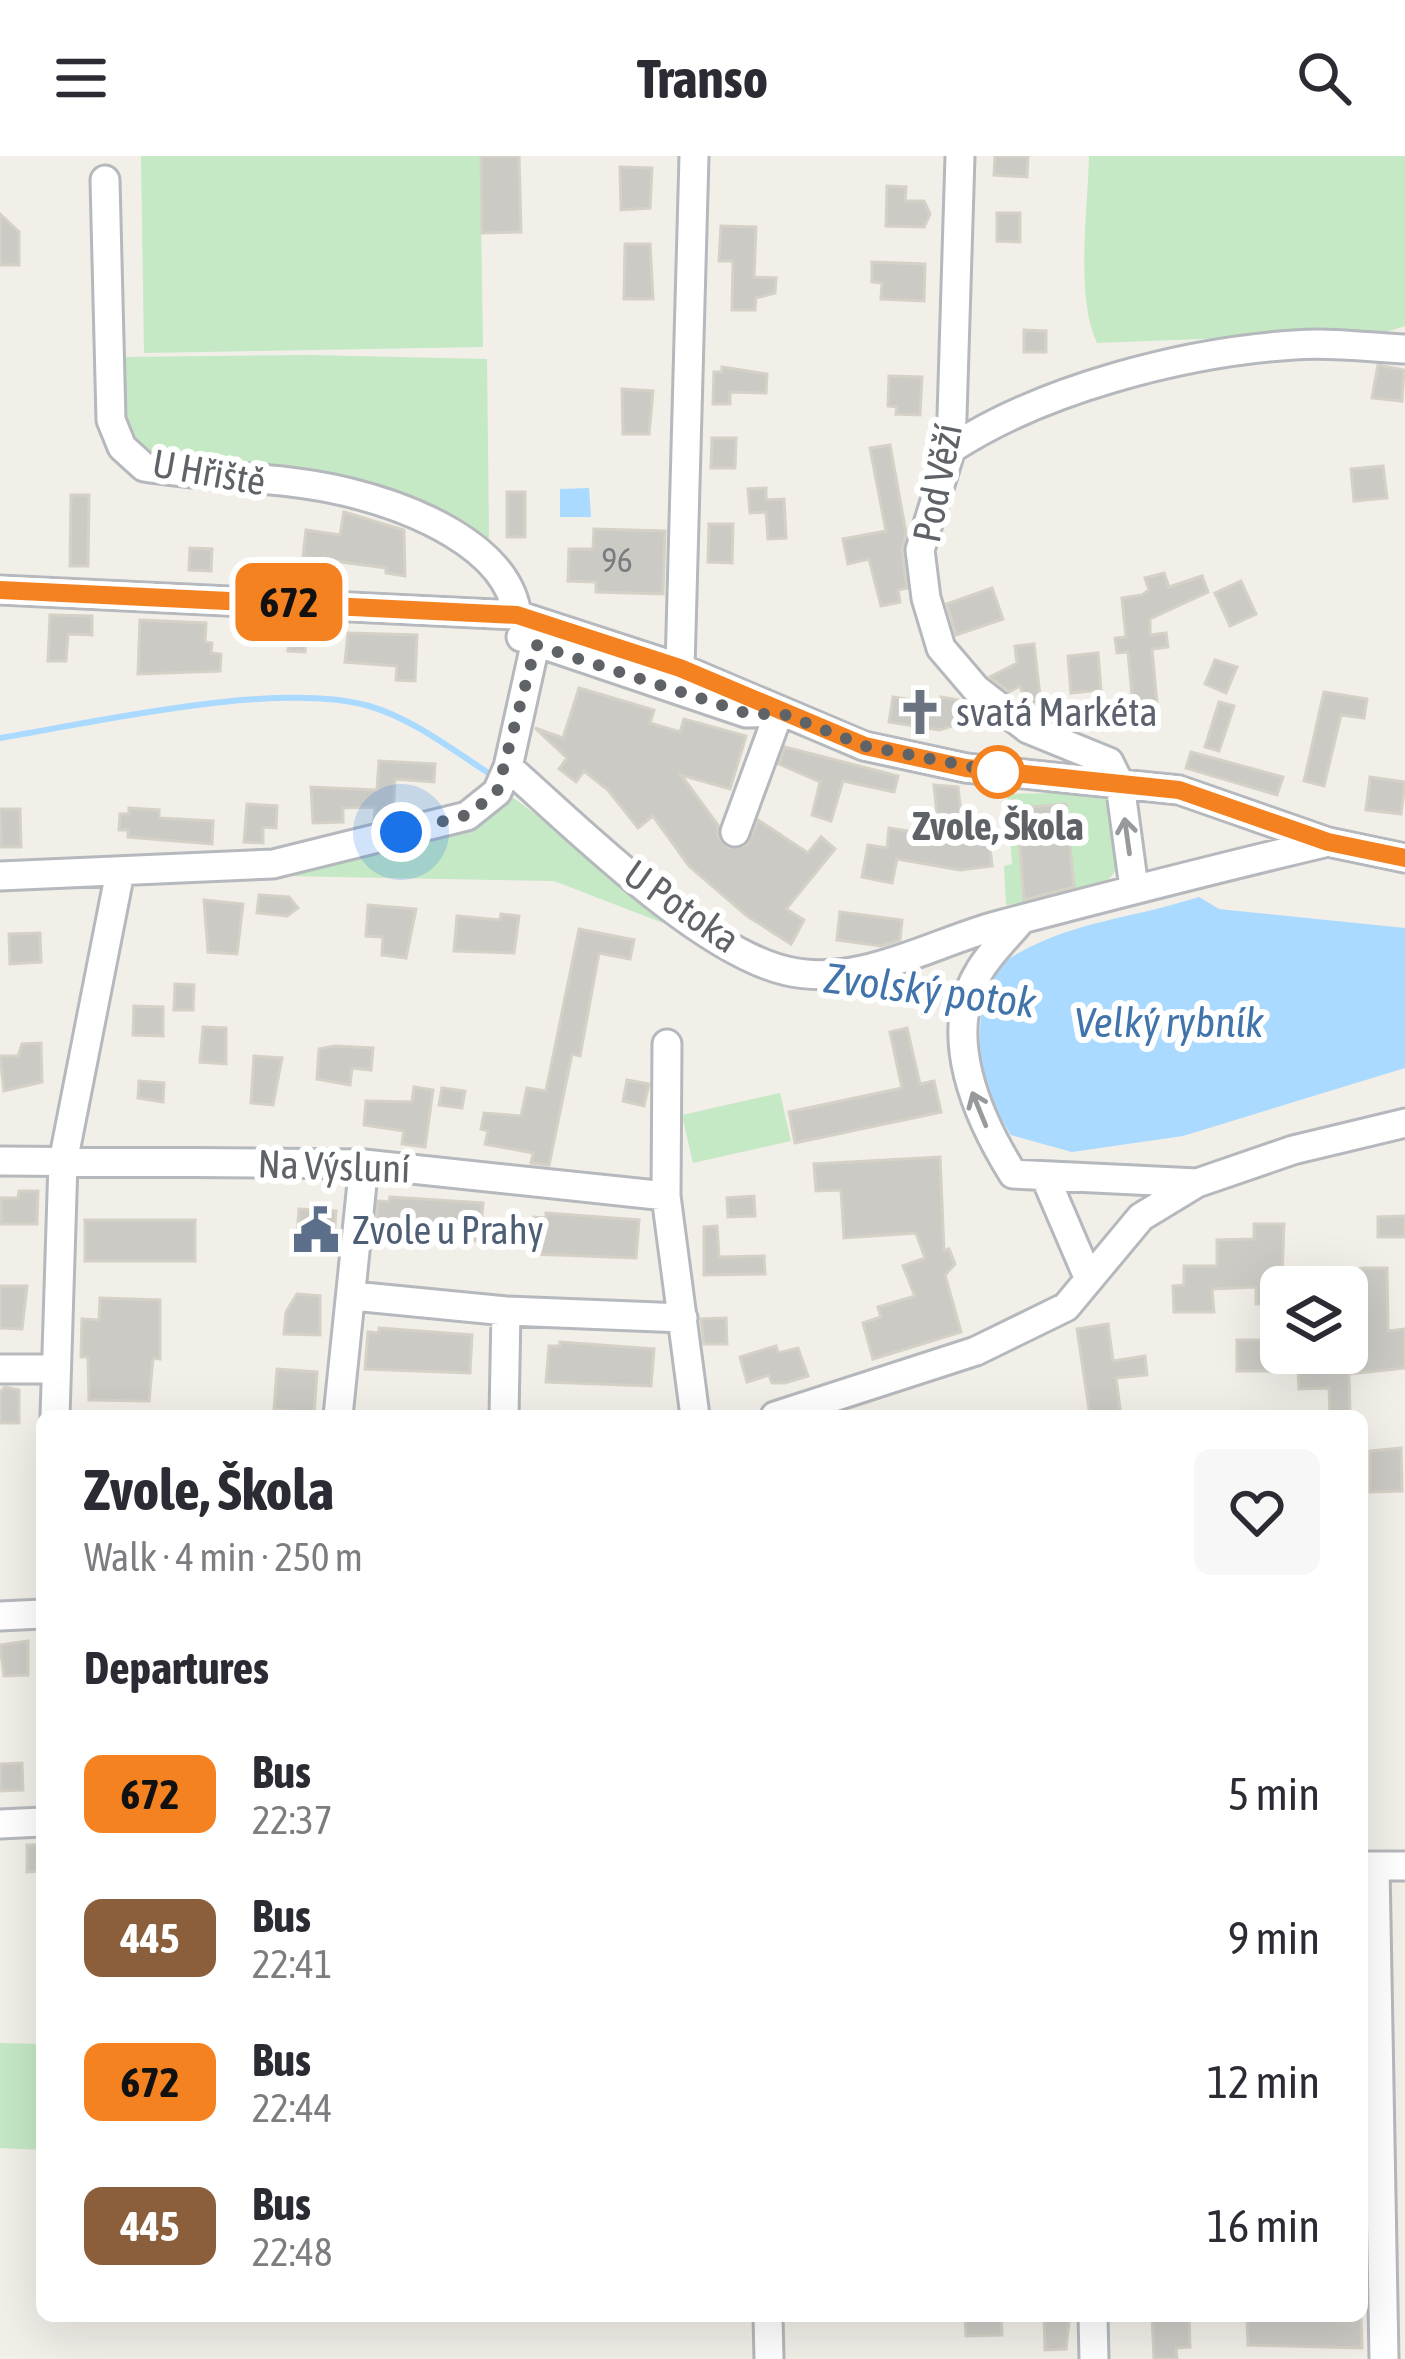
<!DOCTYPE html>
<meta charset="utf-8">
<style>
:root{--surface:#fff;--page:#f7f7f7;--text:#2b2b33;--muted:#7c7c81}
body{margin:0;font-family:"Asap Condensed",sans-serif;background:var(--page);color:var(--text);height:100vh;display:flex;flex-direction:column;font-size:45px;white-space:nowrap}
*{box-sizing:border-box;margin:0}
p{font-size:39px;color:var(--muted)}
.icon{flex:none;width:66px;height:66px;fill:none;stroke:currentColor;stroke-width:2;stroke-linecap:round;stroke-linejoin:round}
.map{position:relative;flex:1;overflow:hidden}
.side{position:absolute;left:36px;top:1254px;width:1332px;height:912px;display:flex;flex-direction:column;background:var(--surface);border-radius:18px;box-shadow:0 12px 48px #0002}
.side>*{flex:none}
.badge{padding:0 24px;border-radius:18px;font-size:42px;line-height:78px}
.fabs{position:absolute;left:1260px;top:1110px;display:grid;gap:24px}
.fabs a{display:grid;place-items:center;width:108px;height:108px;border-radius:18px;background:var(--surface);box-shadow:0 12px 48px #0002;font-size:60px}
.you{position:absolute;width:60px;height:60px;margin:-30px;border:9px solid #fff;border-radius:50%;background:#1a73e8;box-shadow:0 0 0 18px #1a73e833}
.map>.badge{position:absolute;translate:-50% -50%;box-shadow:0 0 0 6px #fff}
h2{padding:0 48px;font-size:45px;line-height:108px}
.round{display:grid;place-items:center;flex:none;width:126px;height:126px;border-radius:18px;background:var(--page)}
.summary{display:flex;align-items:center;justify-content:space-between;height:204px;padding:0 48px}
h1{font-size:57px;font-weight:700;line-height:90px}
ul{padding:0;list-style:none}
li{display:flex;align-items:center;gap:36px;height:144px;padding:0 48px}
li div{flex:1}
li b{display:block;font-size:45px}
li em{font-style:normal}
li .badge{min-width:132px;font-weight:700;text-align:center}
header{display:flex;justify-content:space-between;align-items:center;height:156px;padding:0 48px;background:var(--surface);font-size:54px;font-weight:700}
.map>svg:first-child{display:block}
.green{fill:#c5e8c5}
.water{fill:#aadaff}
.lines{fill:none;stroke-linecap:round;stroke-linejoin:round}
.stream{stroke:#aadaff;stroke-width:6}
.building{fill:#cccac5;stroke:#d6d1c6;stroke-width:3}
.minor-casing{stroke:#b5b8bc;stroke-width:33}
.minor{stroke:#fff;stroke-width:27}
.oneway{stroke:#979a9d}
.line-casing{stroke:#fff;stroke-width:27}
.line{stroke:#f58220;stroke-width:18}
.walk{stroke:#5f6368;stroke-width:12;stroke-dasharray:0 21.6}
.stop-dot{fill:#fff;stroke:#f58220;stroke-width:6}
.labels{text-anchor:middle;stroke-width:12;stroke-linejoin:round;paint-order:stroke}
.number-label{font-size:33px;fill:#7a7d7f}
.street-label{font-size:39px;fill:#5f6368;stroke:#fff}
.worship-label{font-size:39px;fill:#5b616d;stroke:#fff;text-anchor:start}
.stop-label{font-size:39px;font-weight:bold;fill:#5f6368;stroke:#fff}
.service-label{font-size:39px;fill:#4e5e75;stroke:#fff;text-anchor:start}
.water-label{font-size:42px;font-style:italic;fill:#4174aa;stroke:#fff}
</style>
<header><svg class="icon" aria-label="menu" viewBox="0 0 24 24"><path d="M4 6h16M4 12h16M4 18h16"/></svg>Transo<svg class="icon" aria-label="search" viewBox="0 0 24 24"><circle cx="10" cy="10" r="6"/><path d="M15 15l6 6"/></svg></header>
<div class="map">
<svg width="1405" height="2203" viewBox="0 0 1405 2203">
<rect width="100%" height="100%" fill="#f1efe8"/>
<path class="green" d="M141,0H480L483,191L144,197Z
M1089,0H1405V170L1386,176L1097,187C1075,141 1088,51 1089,0Z
M309,199L487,203L489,381L483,388L449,365L146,297L122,262L120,201Z
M1108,636C1111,655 1122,682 1120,701C1116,743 1037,746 1006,749L1004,710L1012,708L1007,638Z
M507,637L697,780L554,725L284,720L472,666Z
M780,937L791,985L693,1007L682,959Z
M0,1887L42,1888V1994L0,1992Z"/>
<path class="water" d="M589,332L591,361H560V333Z
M1199,741L1219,753L1405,772V912L1183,980L1072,996L1011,979C975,921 974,882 989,816C1058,765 1121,766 1199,741Z"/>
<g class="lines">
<path class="stream" d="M0,582C96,566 278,524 369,550C413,563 451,593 490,618
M871,824L958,842"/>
</g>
<path class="building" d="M481,0H519L521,76L482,77Z
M995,0H1028L1027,21L994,19Z
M620,11L652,12L650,52L621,54Z
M887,30L906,31L905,45H924L930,58L924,71L886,70Z
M997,57H1020V86L997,85Z
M0,58L19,76V109H0Z
M721,70L756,71L754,121L776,122L775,137L756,142L755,154H732L733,105H719Z
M625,88H650L653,143H624Z
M872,106L925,108L924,145L881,143L882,127L872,126Z
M1024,174L1046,175V196H1024Z
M1378,209L1404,214L1402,245L1372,242Z
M722,211L767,218L766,237L730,236V248H713L714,216H722Z
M889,220L922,221L920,259L896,258L897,251L888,250Z
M622,233L653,235L649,278H623Z
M712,282H736L735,312H711Z
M890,289L906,377L902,396L907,432L898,434L900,446L881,450L869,403L848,408L843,383L886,375L870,292Z
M1383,310L1387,342L1354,345L1351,313Z
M766,332V344L784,343L786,382L768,383L766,356L750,357L748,333Z
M507,336H525V381H507Z
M71,339H89L88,410H70Z
M344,356L404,374L405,420L386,417V412L303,401L306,374L340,379Z
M709,368H733L732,407L708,406Z
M594,373L665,375L663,438L596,436V426L568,425L569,393H593Z
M190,392L212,393L211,415L189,414Z
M1164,417L1169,431L1202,420L1208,436L1150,463V479L1166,477L1168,491L1152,493L1158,559L1134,562L1128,496L1117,497L1115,482L1126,481L1122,442L1142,439L1149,434L1145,422Z
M1241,425L1256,458L1230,470L1215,437Z
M992,432L1003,463L956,479L947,448Z
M50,459L92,460V479L68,478L66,505H48Z
M140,464L206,467L205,486L212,487L211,497L221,498L220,515L138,518Z
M289,472L307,473L305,496L288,495Z
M348,477L417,479L415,525L396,524L397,510L345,506Z
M1034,488L1041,548L1027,550L1020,530L1009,536L990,521L1017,507L1015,490Z
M1098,497L1101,534L1071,537L1068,500Z
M1215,504L1237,511L1226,537L1205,528Z
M579,532L654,554L650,567L680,576L684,563L746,580L730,633L681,619L718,669V680L728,692L747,689L758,664L808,697L821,681L835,693L786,753L804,764L791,788L747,760L689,710L653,660L638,672L608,634L584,615L576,626L559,613L567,602L535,572L563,582Z
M1324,536L1367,543L1364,562L1341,559L1324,630L1304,625Z
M893,541L940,548L941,541L958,544L960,568L939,574L889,566Z
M1219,546L1234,550L1219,595L1205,591Z
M785,591L898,620L894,636L843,625L831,665L812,659L820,626L779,608Z
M1191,596L1283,621L1277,639L1186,612Z
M379,605L435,608L434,626L395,623L393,660L374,664L375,651L343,652V666L313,667L311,631L377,634Z
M1370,621L1405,626L1401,658L1366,654Z
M934,629L958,631L964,685L989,682L992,710L960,714L897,703L892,727L862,721L868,689L887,692L889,672L939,680Z
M247,648L277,650L276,672L263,671V687L244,686Z
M1066,648L1074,731L1024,744L1017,652Z
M129,652L159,654V662L213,665L212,688L128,681V674H119L120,658H129Z
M0,653H20L21,691H1Z
M259,739L289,741L298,752L287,760L257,757Z
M204,744L243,748L237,798L208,796Z
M368,749L416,753L406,802L382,799L383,781L366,780Z
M840,756L902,764L900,784L881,790L837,784Z
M501,758L519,760L514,797L454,795L457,760L500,764Z
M579,773L634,784L630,803L599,797L580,900L572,898L549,1009L539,1008L531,1007L533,997L485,988L488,975L481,973L484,957L521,960L527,932L546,935Z
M40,777L41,806L10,808L9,778Z
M175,828L194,829L193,854H174Z
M134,850L163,851V880L133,879Z
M203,871L226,872V908L200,906Z
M907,872L920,928L934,925L941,956L795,987L789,956L902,932L890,876Z
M41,887L42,926L4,935L0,900H18L22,888Z
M335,890L373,892L371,914L352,912L350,929L317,923L319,893Z
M254,900L282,902L273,949L251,947Z
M627,924L649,928L644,950L623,945Z
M139,925L164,927L163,946L138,942Z
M414,931L433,934L425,991L402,988L404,975L364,969L366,945L412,946Z
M442,932L465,935L462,952L439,949Z
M940,1001L944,1095L949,1093L955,1108L945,1119L961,1176L873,1203L863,1167L881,1161L878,1151L915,1140L903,1110L925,1102L916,1077L844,1082L841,1034L816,1035L814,1008Z
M19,1035H38L37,1068H1V1042H18Z
M754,1040L755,1060L728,1061L727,1042Z
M390,1041L483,1047L480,1085L375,1081L378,1045L389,1046Z
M299,1053L336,1055L334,1082L297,1080Z
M546,1057L639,1064L636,1102L531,1098L534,1061L546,1062Z
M1405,1060V1081H1378V1061Z
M85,1064H195V1105H85Z
M1254,1068H1284L1281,1148H1256V1131L1212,1133L1214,1156H1174L1173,1130L1184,1129V1110H1217V1084L1254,1083Z
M717,1070L719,1101L764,1100L765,1118L704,1119V1071Z
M1363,1112H1387L1388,1175L1405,1173V1212L1349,1218L1350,1260H1330L1329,1232L1299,1233L1298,1211L1329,1210V1197H1347V1117Z
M0,1130H27L22,1173L0,1172Z
M297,1138L320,1140V1179L284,1178L286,1156Z
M100,1142L160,1144V1203L153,1202L149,1245L89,1244L88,1201H81L82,1163L99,1164Z
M726,1162L727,1188H704L701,1163Z
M1108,1168L1113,1205L1145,1200L1147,1219L1116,1222L1121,1260H1090L1077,1173Z
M379,1172L472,1179L470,1217L365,1213L368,1176L379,1177Z
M1237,1184H1276L1277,1215H1237Z
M560,1186L654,1193L651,1230L546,1226L549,1190H560Z
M776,1190L778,1197L798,1192L808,1220L785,1227H772L769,1219L747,1226L740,1201Z
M277,1213L317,1216L314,1259L274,1253Z
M5,1231L19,1234V1267H0V1236Z
M1401,1292L1402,1335L1370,1336V1295Z
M28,1485V1519L4,1520L0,1489Z
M22,1607L23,1634L0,1635V1608Z
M27,1689H42V1715L27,1716Z
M965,2160H1001L1002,2179L966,2180Z
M1044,2160H1065L1069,2166L1066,2193L1045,2194Z
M1152,2160H1189L1190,2191L1176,2192L1177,2203H1154Z
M1297,2160H1361L1362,2192L1248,2189L1247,2165Z"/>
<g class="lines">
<defs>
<path id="minor" d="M960,0L951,293L920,394L926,442L941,492L976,533L1028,573L1109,606L1120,628L1134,732
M105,24L111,264L122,291L144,311C211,322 282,320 347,336C409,351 508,389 517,459
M951,293C1042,233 1185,196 1294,189C1330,186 1368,191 1405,193
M0,434L517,459L680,512L864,590L966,612L1179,634L1328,686L1405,702
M521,481L746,557L779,556L735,676
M680,512L694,0
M508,611C576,671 700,795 787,815C860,832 931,787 999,769C1109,740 1218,712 1328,686
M0,720L273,708L467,660L497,636L508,611L535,489
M1022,763C1008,780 991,796 980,814C940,878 978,962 1013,1018L1197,1027
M667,888L666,1040L695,1260
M0,1005L364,1008L666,1040
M1046,1023L1088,1121
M353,1140L506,1155L683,1162
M0,1213H56
M55,1260L63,1006L120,716
M338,1260L364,1008
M504,1260L506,1155
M775,1260L976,1195L1066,1151L1141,1061L1197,1027L1293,994L1405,967
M0,1460L42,1458
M0,1668L42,1666
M1362,1710H1405
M1375,1711L1384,2203
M768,2160L769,2203
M1093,2160L1094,2203"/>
</defs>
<use href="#minor" class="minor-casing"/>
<use href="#minor" class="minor"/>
</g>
<defs><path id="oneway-shaft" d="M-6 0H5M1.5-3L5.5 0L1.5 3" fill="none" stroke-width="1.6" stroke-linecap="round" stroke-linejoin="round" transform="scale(3)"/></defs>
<g class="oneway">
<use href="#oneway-shaft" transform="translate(1127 680) rotate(-98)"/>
<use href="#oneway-shaft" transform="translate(979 953) rotate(-112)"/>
</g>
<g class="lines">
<defs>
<path id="line" d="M0,434L517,459L680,512L865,590L966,612L1179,634L1328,686L1405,702"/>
</defs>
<use href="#line" class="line-casing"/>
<use href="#line" class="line"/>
<path class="walk" d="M401,676L467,659L497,636L536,489L746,557L786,559L865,590L998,616"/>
</g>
<defs>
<symbol id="church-bare" viewBox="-9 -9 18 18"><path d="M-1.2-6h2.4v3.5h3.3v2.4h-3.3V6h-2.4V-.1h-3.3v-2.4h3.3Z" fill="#6b7280" stroke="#fff" stroke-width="2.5" paint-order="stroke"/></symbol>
<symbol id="civic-bare" viewBox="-9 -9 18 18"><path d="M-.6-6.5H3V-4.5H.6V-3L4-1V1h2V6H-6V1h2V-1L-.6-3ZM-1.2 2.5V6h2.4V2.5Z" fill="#5c6f8a" stroke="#fff" stroke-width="2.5" paint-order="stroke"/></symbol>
</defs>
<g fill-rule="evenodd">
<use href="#church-bare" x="887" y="523" width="66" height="66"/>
<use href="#civic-bare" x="283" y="1041" width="66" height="66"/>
</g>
<circle class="stop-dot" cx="998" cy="616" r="24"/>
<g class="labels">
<g class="number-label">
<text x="617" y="416">96</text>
</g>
<g class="street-label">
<text transform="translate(209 316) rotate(10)" y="14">U Hřiště</text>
<text transform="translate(937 327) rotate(-79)" y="14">Pod Věží</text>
<text transform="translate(682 750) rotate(35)" y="14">U Potoka</text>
<text transform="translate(334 1010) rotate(2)" y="14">Na Výsluní</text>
</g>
<g class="worship-label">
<text x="956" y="570">svatá Markéta</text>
</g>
<g class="stop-label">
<text x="998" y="684">Zvole, Škola</text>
</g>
<g class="service-label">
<text x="352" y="1088">Zvole u Prahy</text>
</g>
<g class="water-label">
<text transform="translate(930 834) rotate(7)" y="15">Zvolský potok</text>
<text x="1169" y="881">Velký rybník</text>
</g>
</g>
</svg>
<div class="fabs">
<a><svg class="icon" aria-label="layers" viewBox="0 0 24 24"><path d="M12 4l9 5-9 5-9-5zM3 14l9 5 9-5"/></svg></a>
</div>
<div class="you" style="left:401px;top:676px"></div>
<b class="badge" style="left:289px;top:446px;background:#f58220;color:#111">672</b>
<section class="side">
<div class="summary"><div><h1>Zvole, Škola</h1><p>Walk · 4 min · 250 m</p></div><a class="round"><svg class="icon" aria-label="heart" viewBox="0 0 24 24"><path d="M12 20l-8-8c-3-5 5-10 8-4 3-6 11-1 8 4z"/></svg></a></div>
<h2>Departures</h2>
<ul>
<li><span class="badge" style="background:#f58220;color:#111">672</span><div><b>Bus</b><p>22:37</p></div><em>5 min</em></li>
<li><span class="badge" style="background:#8b5e3c;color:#fff">445</span><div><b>Bus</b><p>22:41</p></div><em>9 min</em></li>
<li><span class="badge" style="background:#f58220;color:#111">672</span><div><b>Bus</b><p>22:44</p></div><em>12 min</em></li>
<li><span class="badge" style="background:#8b5e3c;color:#fff">445</span><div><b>Bus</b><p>22:48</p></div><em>16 min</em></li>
</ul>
</section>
</div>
